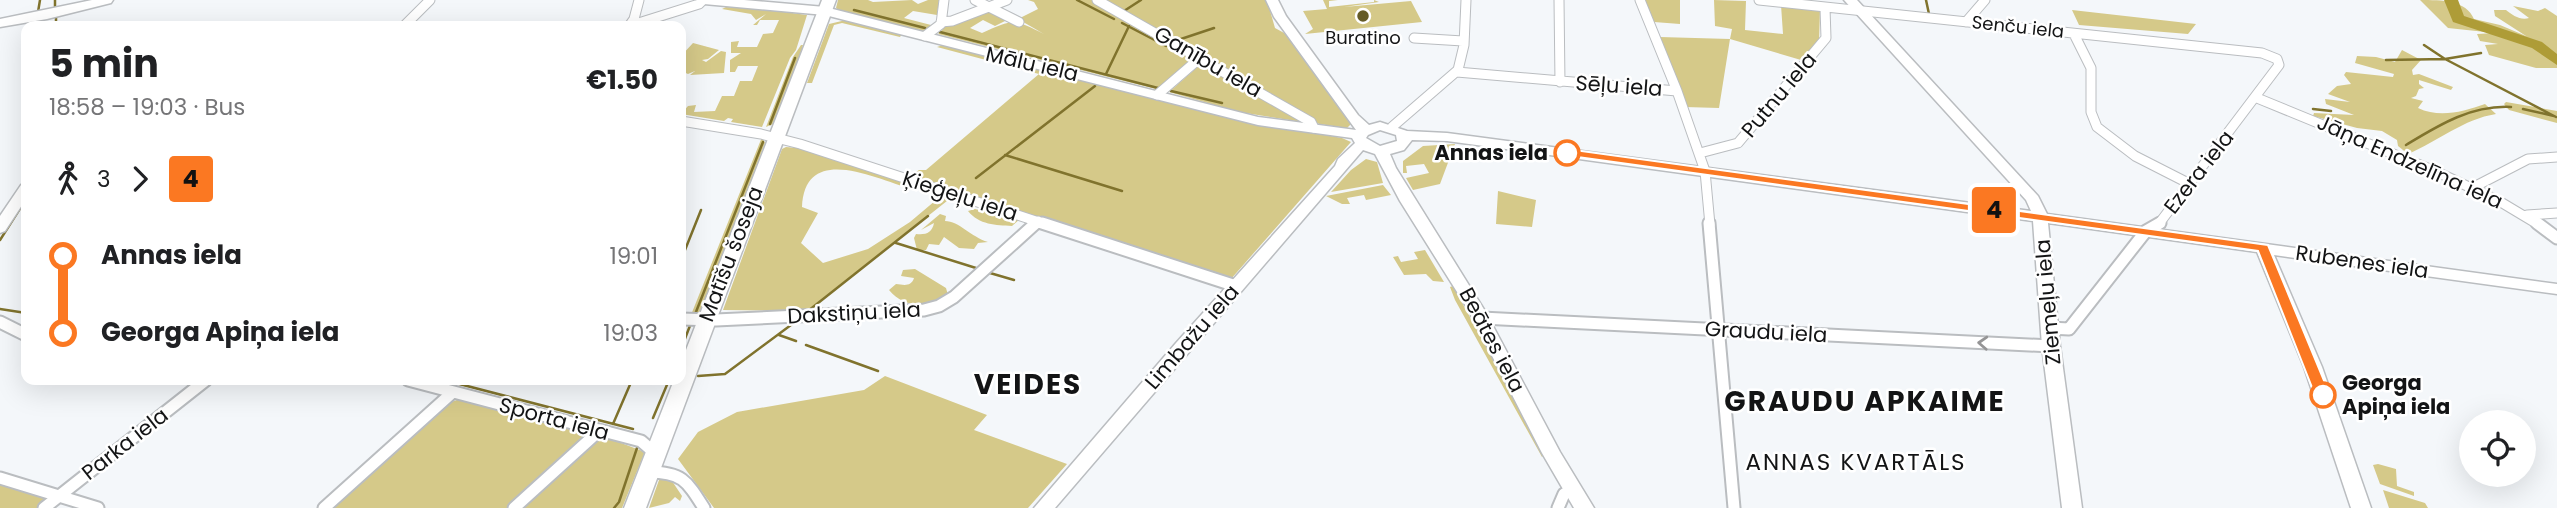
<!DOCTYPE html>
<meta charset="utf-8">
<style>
:root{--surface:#fff;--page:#f6f6f6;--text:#202124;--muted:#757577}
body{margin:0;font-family:Poppins,sans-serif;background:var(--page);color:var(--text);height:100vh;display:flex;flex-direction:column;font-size:26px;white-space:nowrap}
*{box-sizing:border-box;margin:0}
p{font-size:23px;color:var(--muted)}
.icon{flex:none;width:38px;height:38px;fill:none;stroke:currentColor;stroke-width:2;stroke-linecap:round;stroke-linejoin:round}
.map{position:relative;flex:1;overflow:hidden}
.side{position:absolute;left:21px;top:21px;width:665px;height:364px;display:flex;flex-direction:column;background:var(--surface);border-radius:14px;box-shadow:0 7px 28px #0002}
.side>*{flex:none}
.badge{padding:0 14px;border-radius:5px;font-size:24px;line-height:46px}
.controls{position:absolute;left:2459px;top:410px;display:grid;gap:14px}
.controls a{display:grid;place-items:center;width:77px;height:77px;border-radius:50%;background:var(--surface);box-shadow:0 7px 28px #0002;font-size:35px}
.map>.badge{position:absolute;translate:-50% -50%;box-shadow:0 0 0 4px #fff}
.legs{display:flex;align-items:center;gap:10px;height:77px;padding:0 28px;font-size:23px}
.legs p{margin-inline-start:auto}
.head{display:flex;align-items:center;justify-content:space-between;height:119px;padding:0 28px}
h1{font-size:38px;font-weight:700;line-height:52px}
ul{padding:0 28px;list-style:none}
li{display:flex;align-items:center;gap:24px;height:77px;font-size:26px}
li i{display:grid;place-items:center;width:10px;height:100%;margin:0 9px;background:currentColor}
li i::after{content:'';width:18px;height:18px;margin:-9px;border:5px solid;border-radius:50%;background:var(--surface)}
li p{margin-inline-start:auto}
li:first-child i{background:linear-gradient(#0000 50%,currentColor 0)}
li:last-child i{background:linear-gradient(currentColor 50%,#0000 0)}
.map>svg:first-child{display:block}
.green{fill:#d5c989}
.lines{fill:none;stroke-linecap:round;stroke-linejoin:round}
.stream{stroke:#80732d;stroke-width:2.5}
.river{fill:#ae9c37;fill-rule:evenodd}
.street-far1-casing{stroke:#babdc0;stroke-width:11}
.street-casing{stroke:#babdc0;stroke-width:15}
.secondary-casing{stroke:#babdc0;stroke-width:3}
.primary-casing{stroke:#babdc0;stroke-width:3}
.street-far1{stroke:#fff;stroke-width:9}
.street{stroke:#fff;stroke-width:11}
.secondary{fill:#fff;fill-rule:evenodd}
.primary{fill:#fff;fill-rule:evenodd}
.oneway{stroke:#959596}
.line-1{fill:#fb7822;stroke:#fff;stroke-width:2}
.poi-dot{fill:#645b27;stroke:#fff;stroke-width:2.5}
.stop-1-dot{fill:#fff;stroke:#fb7822;stroke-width:3.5}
.labels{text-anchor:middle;stroke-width:5;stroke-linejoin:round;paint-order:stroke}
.far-street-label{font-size:18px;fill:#131415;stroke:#fff}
.far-poi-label{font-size:18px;fill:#131415;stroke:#fff}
.street-label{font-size:21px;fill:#131415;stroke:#fff}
.stop-label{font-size:21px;font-weight:bold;fill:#131415;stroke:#fff;text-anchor:end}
.neighbourhood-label{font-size:23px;letter-spacing:2px;fill:#131415;stroke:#fff}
.district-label{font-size:28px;font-weight:bold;letter-spacing:2px;fill:#131415;stroke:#fff}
</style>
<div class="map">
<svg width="2557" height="508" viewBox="0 0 2557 508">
<rect width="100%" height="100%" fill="#f4f7fa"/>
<path class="green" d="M838,0H868L873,2L912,0L918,4L928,0H939L937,15L913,11L904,18L931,25L924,31L840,11L836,8Z
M1028,0H1093L1194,60L1156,89L938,34L945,27L977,15L942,26L986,9L1011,18L995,26L983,20L970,28L982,33C1014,19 1013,18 1044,34L1018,19L1038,9L1034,2Z
M1103,0H1267L1275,28L1286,34L1353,122L1347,128L1319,124Z
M1323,0H1338L1329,1V7L1374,2V0L1379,2L1344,7L1411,1L1422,22L1305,34L1313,29L1303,11L1327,9Z
M1643,0H1680V24L1654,22Z
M1714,0L1746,1L1745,30L1783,34L1781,5L1820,10L1819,43L1801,60L1730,39L1719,108L1685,107L1660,37L1730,39L1732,29L1715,26Z
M2420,0C2442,0 2466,0 2474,19L2500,25L2526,36L2495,16L2494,10H2506C2512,15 2521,21 2529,18L2513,6L2538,11L2545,8L2557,16V68H2536L2489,55L2485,45L2498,44L2480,41L2477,34L2495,33L2448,28Z
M733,4L807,13L778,11L807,15L796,50L790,58L762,127L731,122L733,119L728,118L724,121L681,114L688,106L696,105L694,112L715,111L722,96H734L740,81H752L758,66H738L735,72H730V60L741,53H731V42L739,41L737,47H757L763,34L773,33L779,20H760L757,25H753L766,14L756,20L751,14L722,9L726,7L775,10L729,5Z
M2072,10L2196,24L2188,34L2079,25Z
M846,20L902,34L900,37L842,23L834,25L812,83H807L829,24Z
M693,43L719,50L708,59L702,60L706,62L721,51L726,52L724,73L690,75L695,71L688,74L681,71V56Z
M801,45H803L801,55L773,124L766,127L793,57Z
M943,45L1250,121L1342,138L1351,142L1231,279L915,178L912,175L919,170H926L1039,74L937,47Z
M2402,50L2421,60L2412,70L2413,75L2419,74L2453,87L2451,90L2419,80V84L2424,88L2419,89L2416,96L2411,98L2423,101L2418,108C2439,118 2463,112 2485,104L2496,114C2464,119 2438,141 2408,154L2398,146L2397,140L2382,131L2357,128L2313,116L2314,113L2354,115L2326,104L2325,99L2350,102L2328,94L2337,86L2351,84L2344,75L2346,72L2393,77L2394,74L2355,63L2357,56L2376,57L2395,62Z
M1202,63L1308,123L1239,112L1169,92Z
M2506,102L2557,111V123L2509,110L2504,104Z
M762,137L765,143L704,306L697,314L691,315Z
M1455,144L1440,184L1413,190L1406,178L1429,173L1424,164L1406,166L1407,173H1403V161L1423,146Z
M786,147L797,148L918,185L912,189C876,179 805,142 802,207L818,213L801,243L823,263L868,249L910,222L942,195L952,197L808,311L723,310L782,149Z
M1366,159L1377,162L1383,183L1331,192L1351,170Z
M1383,185L1391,195L1366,200L1364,195L1347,198L1350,204H1342L1326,196Z
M1498,191L1536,200L1532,227L1496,224Z
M975,209L983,211L986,209L1021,218L1012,226C996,225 979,225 968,211Z
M940,214L946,216L945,221C959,221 971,237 988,242L978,243L974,249L959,248L944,237L939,245L929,244L926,250H917L914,238L916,234C926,235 932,233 934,223L921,230Z
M1425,250L1444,282L1433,281L1426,274L1404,275L1393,257L1398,256L1401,262L1418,259L1414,252Z
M915,269L946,288L948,295C928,309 904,308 889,290L896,284C904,285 911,287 914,278L901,276L903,270Z
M1453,286L1545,454L1542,457L1455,300L1450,287Z
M885,376L987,415L974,430L1067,464L1028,508H714L678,459L698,432L737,412L864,390Z
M460,399L600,435L645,452L622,508H331L445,404Z
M2378,464L2396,469L2397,486L2414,492V496L2380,484L2373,465Z
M666,479L672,481L682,496L680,501L675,497L669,503L649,508L659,480Z
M0,482L52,498L39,508H0Z
M2383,490L2425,503L2428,508H2389Z"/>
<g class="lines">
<path class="stream" d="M55,0V10
M1077,0L1114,19
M1926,0L1929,14
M854,10L925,28
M1124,11L1141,0
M38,12L40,0
M56,14V26
M1122,23L1166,46L1169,44
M940,32L1158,88
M1178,40L1214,28
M2424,45L2445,59L2556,117
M2386,60L2445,59L2481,53
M1106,74L1129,26
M1171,91L1222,103
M2313,109L2331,111
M2523,109L2554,116
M770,124L795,58
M2406,145C2439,125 2471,105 2511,107
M1005,155L1122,191
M976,178L1095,86
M0,240L26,199
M896,243L976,268
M681,260L701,210
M990,273L1014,280
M0,309L26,313
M808,311L928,216
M694,317L763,142
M779,335L796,341
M806,345L878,371
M681,349L691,323
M698,376L725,374L795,322
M444,380L633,429
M653,418L669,380
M613,424L632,380
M614,508L619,502L637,448"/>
<path class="river" d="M2444,0H2458L2464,16L2542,42L2557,54V65L2532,48L2453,22Z"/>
<defs>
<path id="street-far1" d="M975,0L1019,22
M1097,0L1311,122L1314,128
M1559,0L1560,82
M1640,0L1677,91L1705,171L1710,225
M1759,0L2262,53L2277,59L2279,65L2158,225
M941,22L952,21L1007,0
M1966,22L1985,0
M404,26L430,0
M629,26L699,4L703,0
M629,26L634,19L639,0
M2074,34L2091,68V112L2097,127L2135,156L2190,184
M925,36L941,24L944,0
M1414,38L1463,41
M1457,72L1677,91
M1157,95L1200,58
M2257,98L2435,171L2499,201L2539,225
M681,121L761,134L800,144L1048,225
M1392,127L1458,70L1464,45L1466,0
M1700,153L1738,143L1826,38L1825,8
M2472,188L2528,159L2557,157
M2527,215L2557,213
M1034,225L1038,221"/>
<path id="street" d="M1042,223L1236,286
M1709,223L1734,508
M2537,223L2557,238
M1482,318L2051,346
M681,319L716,320L924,310L939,306L954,297L1036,223
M0,322L26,335
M2050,328L2069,329L2146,231L2160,223
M408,380L641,441L656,454
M649,472C682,472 687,481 704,508
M0,478L98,508
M44,508L206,380
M324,508L453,392
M514,508L599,431
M1558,508L1564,494L1572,490"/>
<path id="secondary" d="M92,0H113L111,3L47,19L0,27V19Z
M698,0H744L825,7L1258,117L1356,130L1274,17L1266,0H1278L1286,16L1358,115L1369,125L1380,122L1407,131L1447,133L2031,211L2026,200L1844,0H1857L2038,196L2047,214L2557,284V294L2274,255L2322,367L2371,508H2351L2304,367L2257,252L2048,223L2060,346L2082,508H2062L2042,346L2033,221L1447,141L1412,140L1404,150L1390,154L1396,168L1485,311L1560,452L1594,508H1574L1542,453L1469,311L1400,201L1375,154L1363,150L1055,508H1034L1176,343L1335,166L1338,159L1355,143L1352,138L1258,125L825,15L704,4ZM1380,130L1396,135L1397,141L1380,146L1366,138L1368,135Z
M26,184V199L5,231L0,233V216L21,185Z"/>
<path id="primary" d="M822,0H836L646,508H624L674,380H681V363Z"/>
</defs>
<use href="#street-far1" class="street-far1-casing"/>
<use href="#street" class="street-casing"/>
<use href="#secondary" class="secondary-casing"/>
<use href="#primary" class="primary-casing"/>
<use href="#street-far1" class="street-far1"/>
<use href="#street" class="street"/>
<use href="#secondary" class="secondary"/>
<use href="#primary" class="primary"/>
</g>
<defs><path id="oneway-chevron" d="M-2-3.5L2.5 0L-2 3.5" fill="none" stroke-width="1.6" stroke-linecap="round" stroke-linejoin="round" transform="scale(1.75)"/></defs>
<use class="oneway" href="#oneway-chevron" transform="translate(1983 343) rotate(-177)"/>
<path class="line-1" d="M1567,149L2268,245L2330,395L2323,400L2315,395L2258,251L1563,155V150Z"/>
<circle class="poi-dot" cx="1363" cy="16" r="7"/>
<g class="stop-1-dot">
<circle cx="1567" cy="153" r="12"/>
<circle cx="2323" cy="395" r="12"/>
</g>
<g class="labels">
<g class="far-street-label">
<text transform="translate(2018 27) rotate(6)" y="6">Senču iela</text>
</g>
<g class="far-poi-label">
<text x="1363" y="44">Buratino</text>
</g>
<g class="street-label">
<text transform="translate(1208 62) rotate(30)" y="7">Ganību iela</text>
<text transform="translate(1032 64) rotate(13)" y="7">Mālu iela</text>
<text transform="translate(1619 86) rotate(4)" y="7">Sēļu iela</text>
<text transform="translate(1779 95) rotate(-50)" y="7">Putnu iela</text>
<text transform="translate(2410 162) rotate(24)" y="7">Jāņa Endzelīna iela</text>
<text transform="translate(2199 172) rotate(-52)" y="7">Ezera iela</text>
<text transform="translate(960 196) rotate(18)" y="7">Ķieģeļu iela</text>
<text transform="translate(731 254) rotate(-69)" y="7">Matīšu šoseja</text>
<text transform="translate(2362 262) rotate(8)" y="7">Rubenes iela</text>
<text transform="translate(2048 302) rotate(-95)" y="7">Ziemeļu iela</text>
<text transform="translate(854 313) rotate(-3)" y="7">Dakstiņu iela</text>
<text transform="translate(1766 332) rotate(3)" y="7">Graudu iela</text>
<text transform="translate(1192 337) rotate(-49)" y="7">Limbažu iela</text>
<text transform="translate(1492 340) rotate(62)" y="7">Beātes iela</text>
<text transform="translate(554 419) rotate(15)" y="7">Sporta iela</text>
<text transform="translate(125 444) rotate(-38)" y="7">Parka iela</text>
</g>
<g class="stop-label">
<text x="1548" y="160">Annas iela</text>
<text x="2342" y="390" text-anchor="start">Georga<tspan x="2342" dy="24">Apiņa iela</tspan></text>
</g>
<g class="neighbourhood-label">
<text x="1856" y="470">ANNAS KVARTĀLS</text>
</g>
<g class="district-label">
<text x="1028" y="394">VEIDES</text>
<text x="1865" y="411">GRAUDU APKAIME</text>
</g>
</g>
</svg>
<div class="controls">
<a><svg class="icon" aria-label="locate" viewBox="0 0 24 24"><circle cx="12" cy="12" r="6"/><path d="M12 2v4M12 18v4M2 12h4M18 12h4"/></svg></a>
</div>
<b class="badge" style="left:1994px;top:210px;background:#fb7822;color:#111">4</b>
<section class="side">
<div class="head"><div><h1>5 min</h1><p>18:58 – 19:03 · Bus</p></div><b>€1.50</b></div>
<div class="legs"><svg class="icon" aria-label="walk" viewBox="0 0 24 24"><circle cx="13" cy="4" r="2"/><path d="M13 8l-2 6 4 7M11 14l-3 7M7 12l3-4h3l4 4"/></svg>3<svg class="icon" aria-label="forward" viewBox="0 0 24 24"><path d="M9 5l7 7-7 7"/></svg><b class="badge" style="background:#fb7822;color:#111">4</b></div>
<ul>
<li><i style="color:#fb7822"></i><b>Annas iela</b><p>19:01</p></li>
<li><i style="color:#fb7822"></i><b>Georga Apiņa iela</b><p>19:03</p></li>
</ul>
</section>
</div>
